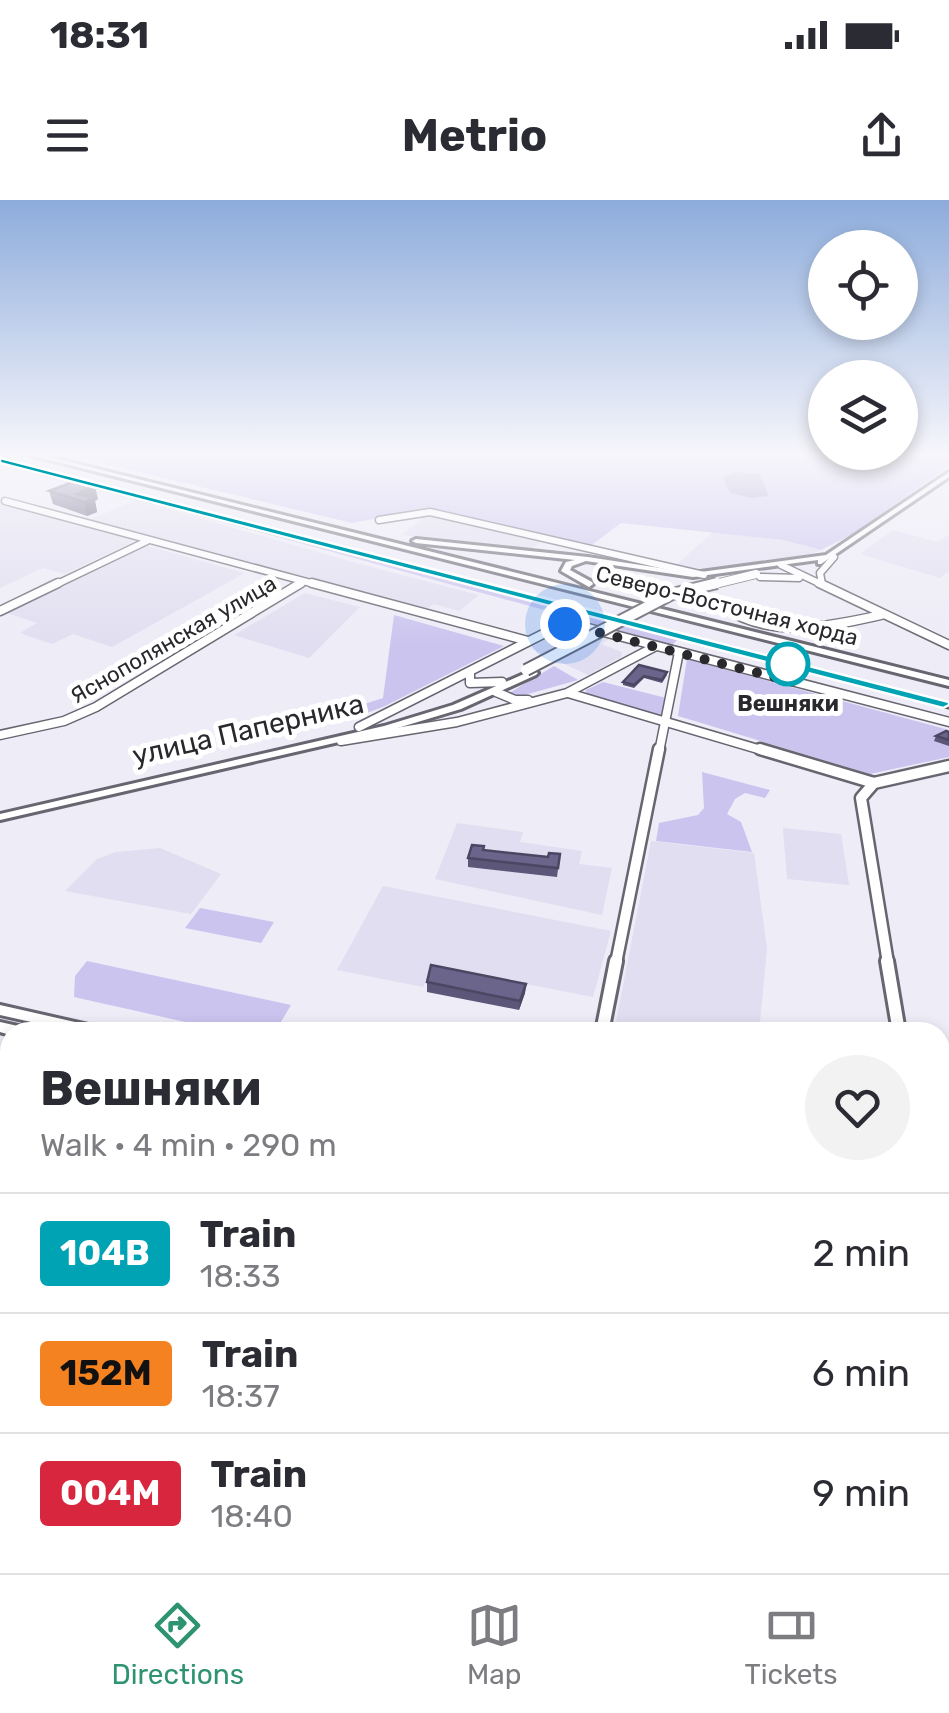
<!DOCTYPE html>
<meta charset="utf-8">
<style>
:root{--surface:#fff;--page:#f2f2f3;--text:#2b2b33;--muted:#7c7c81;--line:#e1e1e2;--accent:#2d9370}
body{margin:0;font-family:Rubik,sans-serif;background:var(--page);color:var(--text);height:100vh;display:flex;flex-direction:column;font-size:38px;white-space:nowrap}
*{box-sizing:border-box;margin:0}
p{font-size:32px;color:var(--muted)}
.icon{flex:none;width:55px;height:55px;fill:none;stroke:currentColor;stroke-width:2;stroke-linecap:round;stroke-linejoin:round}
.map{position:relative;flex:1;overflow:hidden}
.sheet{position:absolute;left:0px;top:822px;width:950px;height:552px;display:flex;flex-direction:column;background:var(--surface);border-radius:30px 30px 0 0;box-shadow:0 5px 15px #0003}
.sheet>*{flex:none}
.badge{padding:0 20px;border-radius:8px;font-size:35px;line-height:65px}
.fabs{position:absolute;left:808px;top:30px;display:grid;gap:20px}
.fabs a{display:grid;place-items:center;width:110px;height:110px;border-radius:50%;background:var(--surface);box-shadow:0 5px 15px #0003;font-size:50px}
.you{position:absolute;width:50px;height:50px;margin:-25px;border:8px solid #fff;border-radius:50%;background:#1a73e8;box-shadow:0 0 0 15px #1a73e833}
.map>.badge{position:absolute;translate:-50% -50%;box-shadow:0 0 0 5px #fff}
.round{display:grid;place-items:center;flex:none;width:105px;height:105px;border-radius:52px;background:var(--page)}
.headline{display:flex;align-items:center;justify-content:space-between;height:170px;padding:0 40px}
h1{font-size:48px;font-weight:700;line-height:75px}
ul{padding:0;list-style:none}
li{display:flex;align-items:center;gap:30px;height:120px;padding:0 40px;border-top:2px solid var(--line)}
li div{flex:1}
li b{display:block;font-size:38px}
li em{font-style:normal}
li .badge{min-width:110px;font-weight:700;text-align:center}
.status{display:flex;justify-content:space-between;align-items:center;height:70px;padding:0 50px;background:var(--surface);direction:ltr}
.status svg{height:28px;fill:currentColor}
header{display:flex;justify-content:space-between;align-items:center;height:130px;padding:0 40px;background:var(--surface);font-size:45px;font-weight:700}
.tab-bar{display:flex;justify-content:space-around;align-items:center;height:140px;border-top:2px solid var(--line);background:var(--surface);font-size:28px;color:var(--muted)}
.tab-bar a{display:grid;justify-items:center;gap:5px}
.tab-bar .on{color:var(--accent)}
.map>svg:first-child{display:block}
.built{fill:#e0def0}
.green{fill:#cac4ef}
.water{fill:#a59fc9}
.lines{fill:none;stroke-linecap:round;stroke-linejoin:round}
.minor-far4-casing{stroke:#676670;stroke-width:9}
.minor-far3-casing{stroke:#676670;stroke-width:11}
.minor-far2-casing{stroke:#676670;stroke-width:15}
.minor-far1-casing{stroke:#676670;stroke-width:18}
.minor-casing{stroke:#676670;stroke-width:20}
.major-casing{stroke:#676670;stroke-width:6}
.minor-far4{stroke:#fff;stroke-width:6}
.minor-far3{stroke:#fff;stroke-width:8}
.minor-far2{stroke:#fff;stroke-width:10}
.minor-far1{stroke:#fff;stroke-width:12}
.minor{stroke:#fff;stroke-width:15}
.major{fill:#fff;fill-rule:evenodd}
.rail-casing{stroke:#59595f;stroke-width:5}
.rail{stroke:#fff;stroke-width:2.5;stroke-dasharray:5;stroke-linecap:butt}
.major-bridge-far1-casing{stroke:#676670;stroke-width:10;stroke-linecap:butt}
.major-bridge-casing{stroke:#676670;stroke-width:14;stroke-linecap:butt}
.major-bridge-far1{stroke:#fff;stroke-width:8}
.major-bridge{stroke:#fff;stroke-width:10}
.wall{fill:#5c5778}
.shaded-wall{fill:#4b4762}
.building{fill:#6b658c;stroke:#4b4762;stroke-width:2.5}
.line{fill:#00a3b4;stroke:#fff;stroke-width:2.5}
.walk{stroke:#29292d;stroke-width:10;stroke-dasharray:0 18}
.stop-dot{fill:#fff;stroke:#00a3b4;stroke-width:5}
.labels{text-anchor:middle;stroke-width:10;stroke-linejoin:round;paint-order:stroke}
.far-street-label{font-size:22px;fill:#29292d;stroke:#fff}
.far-stop-label{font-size:22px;font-weight:bold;fill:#29292d;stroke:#fff}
.street-label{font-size:28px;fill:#29292d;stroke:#fff}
</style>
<div class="status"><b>18:31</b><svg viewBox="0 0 49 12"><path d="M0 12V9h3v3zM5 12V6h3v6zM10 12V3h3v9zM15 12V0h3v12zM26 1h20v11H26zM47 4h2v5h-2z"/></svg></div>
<header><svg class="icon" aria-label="menu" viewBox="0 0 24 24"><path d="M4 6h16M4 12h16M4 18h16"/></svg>Metrio<svg class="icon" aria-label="share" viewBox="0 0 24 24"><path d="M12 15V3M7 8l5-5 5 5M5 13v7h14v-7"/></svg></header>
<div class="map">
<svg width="949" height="1373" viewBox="0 0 949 1373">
<rect width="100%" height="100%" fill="#edecf7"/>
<path class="built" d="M136,300L353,362L479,395L459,411L434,404L425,410L89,320Z
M0,303L137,340L65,374L43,368L0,388Z
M428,314L543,340L528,351L402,335Z
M893,330L937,342L949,335V371L940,378L860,354Z
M713,332L783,340L821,350L797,359L703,372L675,366Z
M147,346L245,373L112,447L73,434L52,444L20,433L37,423L7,413Z
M305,393L360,407L309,458L234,435Z
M568,428L609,439L601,444L622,452L621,457L588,475L530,448Z
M457,623L523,632L520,642L582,651L579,664L612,668L602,715L435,679Z
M783,628L841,634L849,685L787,679Z
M651,641L754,653L767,749L759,832H614Z
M160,648L221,674L191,714L65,691L97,659L116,652Z
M383,686L611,731L593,797L433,766L423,787L337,770Z"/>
<path class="green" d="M63,254H949V266L854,333L821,350L783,340L621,323L589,347L427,309L352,323Z
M232,323L677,440L672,445L230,324Z
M394,415L504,446L385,506L347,521L343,511L383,498Z
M687,459L949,530V557L870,574L678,516Z
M554,466L578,480L521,496L506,495Z
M603,482L666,498L663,515L653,517L586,497V490Z
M702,572L770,590L765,598L745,593L735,599L727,614L741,622L752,652L656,641L659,623L698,615L704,608Z
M200,708L274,722L261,743L185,728Z
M87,761L291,805L275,832H230L74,797L75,776Z"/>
<path class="water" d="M735,272L759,274L769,296L752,298L730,293L723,278Z"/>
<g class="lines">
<defs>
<path id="minor-far4" d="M5,301L322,386
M379,320L430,312L704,375
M781,365L825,386
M760,377L799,378
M822,384L820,373L834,357
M53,386L147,341
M297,386L303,382"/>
<path id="minor-far3" d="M312,383L528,441
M819,383L949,445
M723,407C770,439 828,427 881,415
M0,411L58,383
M470,473V483L502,482
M496,492L515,500H528
M568,493L768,552
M359,527L557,427L573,424L949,522
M0,535L64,521L96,507L301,383
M341,541L457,522L567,493L656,446
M659,552L679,452"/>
<path id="minor-far2" d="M760,549L874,583
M616,763L659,549
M888,763L861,598L874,583L949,566"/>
<path id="minor-far1" d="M887,761L899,832
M602,832L616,761
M0,869L10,871
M0,893H10"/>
<path id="minor" d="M0,1170L10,1159"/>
<path id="major" d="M26,254H37L949,480V486Z
M949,272V277L821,364H818V360L693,377L586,361L572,366L570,370L592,382L593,384L589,387L561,371L566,362L575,360L416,343L412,341L416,339L588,357L693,373L826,355Z
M533,470L538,473L536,475L461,509L391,530L0,620V614L384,526L453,505Z
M0,805L97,827L102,828L104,832H76L0,815Z
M0,822L27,828L29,832H10V835L0,832Z
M940,963L949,967V981L940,977Z
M940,1020L949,1022V1038L940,1036Z
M940,1041L949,1043V1059L940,1057Z
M940,1101L949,1102V1120L940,1119Z
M940,1123L949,1129V1152L940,1146Z"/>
</defs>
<use href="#minor-far4" class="minor-far4-casing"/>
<use href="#minor-far3" class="minor-far3-casing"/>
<use href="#minor-far2" class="minor-far2-casing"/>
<use href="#minor-far1" class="minor-far1-casing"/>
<use href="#minor" class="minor-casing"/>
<use href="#major" class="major-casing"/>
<use href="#minor-far4" class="minor-far4"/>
<use href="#minor-far3" class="minor-far3"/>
<use href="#minor-far2" class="minor-far2"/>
<use href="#minor-far1" class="minor-far1"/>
<use href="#minor" class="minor"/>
<use href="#major" class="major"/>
<defs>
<path id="rail" d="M0,262L949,507"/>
</defs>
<use href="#rail" class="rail-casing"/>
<use href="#rail" class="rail"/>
<defs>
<path id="major-bridge-far1" d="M707,386L756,374"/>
<path id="major-bridge" d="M526,470L672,394L717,383"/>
</defs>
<use href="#major-bridge-far1" class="major-bridge-far1-casing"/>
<use href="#major-bridge" class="major-bridge-casing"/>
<use href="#major-bridge-far1" class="major-bridge-far1"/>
<use href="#major-bridge" class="major-bridge"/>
</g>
<path class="wall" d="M49,291L98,299L95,301L97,312L87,316L53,304Z
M639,465L667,475L662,483L644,478L634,488L623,485V482Z
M949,532V546L934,541L936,536Z
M484,650L548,657L560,654L557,677L468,667V658Z
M427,782L526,784L525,793L519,810L427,792Z"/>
<path class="shaded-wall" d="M95,286L98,299L95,301L97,312L87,316L84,302L77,294Z
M526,784L525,793L519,810L520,801Z"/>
<path class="building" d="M75,281L95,286L77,294L94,298L84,302L49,291Z
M639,465L667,472L662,480L644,476L634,485L623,482Z
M946,531L949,532V540L936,536Z
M472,645L484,646L483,650L548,657L549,653L560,654L558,668L468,658Z
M431,765L526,784L520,801L427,782Z"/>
<linearGradient id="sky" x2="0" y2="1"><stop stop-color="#8dacdc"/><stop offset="0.57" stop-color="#f7f6fb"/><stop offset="1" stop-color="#f7f6fb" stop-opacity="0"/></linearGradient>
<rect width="949" height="446" fill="url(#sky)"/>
<path class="line" d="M0,258L949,502V505L943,508L0,263Z"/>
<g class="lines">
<path class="walk" d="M565,424L794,482L788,464"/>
</g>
<circle class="stop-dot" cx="788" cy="464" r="20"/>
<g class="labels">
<g class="far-street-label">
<text transform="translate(727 405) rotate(14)" y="8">Северо-Восточная хорда</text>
<text transform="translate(173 439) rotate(-30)" y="8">Яснополянская улица</text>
</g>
<g class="far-stop-label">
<text x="788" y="511">Вешняки</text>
</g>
<g class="street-label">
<text transform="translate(248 529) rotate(-13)" y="10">улица Паперника</text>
</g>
</g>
</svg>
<div class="fabs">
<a><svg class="icon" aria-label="locate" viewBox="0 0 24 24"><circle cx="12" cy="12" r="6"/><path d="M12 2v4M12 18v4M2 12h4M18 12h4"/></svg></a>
<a><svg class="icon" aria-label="layers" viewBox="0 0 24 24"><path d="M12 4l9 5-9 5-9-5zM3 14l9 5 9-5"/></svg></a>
</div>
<div class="you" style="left:565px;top:424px"></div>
<section class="sheet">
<div class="headline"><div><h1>Вешняки</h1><p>Walk · 4 min · 290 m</p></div><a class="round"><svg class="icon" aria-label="heart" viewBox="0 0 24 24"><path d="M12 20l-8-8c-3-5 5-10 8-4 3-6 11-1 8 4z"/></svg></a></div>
<ul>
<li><span class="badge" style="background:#00a3b4;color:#fff">104В</span><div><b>Train</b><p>18:33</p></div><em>2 min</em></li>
<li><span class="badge" style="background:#f58220;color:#111">152М</span><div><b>Train</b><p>18:37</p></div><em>6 min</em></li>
<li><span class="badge" style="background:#d7263d;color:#fff">004М</span><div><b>Train</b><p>18:40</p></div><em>9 min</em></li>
</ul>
</section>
</div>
<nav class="tab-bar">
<a class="on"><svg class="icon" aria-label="directions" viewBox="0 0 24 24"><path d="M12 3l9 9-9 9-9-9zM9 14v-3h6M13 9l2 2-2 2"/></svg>Directions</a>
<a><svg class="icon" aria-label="map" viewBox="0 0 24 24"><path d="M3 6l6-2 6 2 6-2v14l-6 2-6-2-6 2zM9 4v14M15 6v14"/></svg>Map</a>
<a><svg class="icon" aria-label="tickets" viewBox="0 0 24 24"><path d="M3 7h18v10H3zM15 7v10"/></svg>Tickets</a>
</nav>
